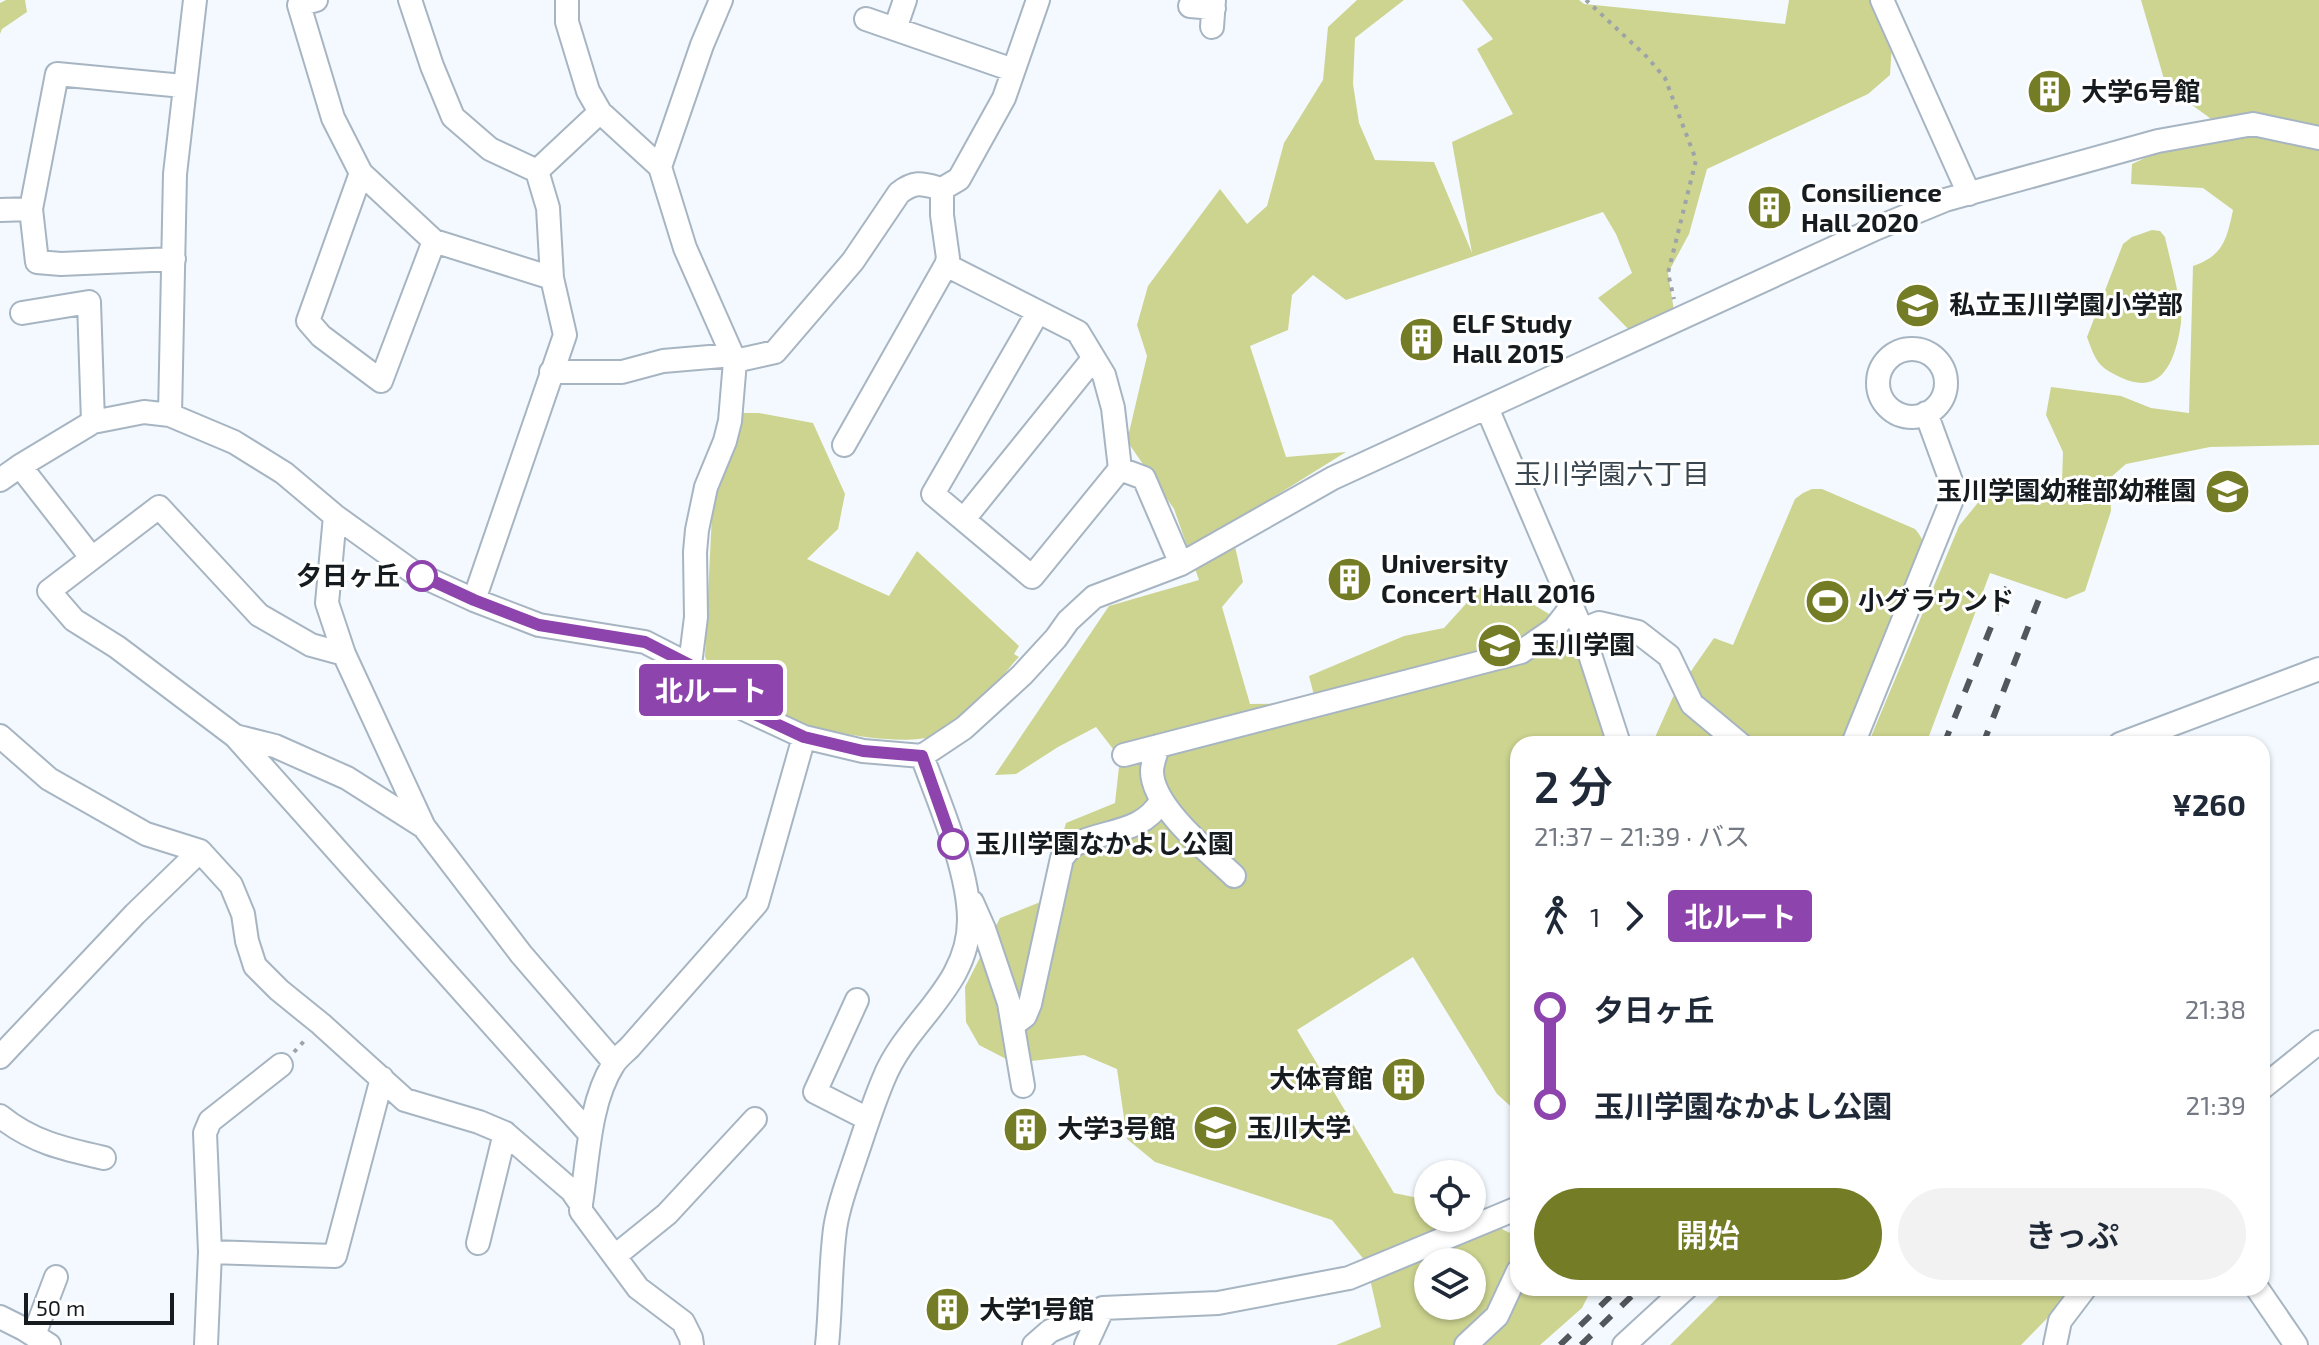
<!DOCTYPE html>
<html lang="ja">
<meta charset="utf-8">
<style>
:root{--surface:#fff;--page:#f2f2f3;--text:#1f2937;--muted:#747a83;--accent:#757c26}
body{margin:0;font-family:"Exo 2","Noto Sans JP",sans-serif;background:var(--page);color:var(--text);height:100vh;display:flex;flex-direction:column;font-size:30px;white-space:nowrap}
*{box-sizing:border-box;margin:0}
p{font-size:26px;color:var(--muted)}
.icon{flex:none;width:44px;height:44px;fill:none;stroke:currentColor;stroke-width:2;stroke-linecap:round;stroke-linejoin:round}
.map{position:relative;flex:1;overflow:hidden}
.details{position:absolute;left:1510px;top:736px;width:760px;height:560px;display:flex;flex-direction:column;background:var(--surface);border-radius:24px;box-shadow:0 2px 6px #0004}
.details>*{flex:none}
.badge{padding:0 16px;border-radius:6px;font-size:28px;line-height:52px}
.buttons{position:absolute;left:1414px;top:1160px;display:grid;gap:16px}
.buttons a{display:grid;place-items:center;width:72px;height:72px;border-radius:50%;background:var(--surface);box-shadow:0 2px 6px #0004;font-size:40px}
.scale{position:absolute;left:24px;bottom:20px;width:150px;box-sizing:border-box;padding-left:8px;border:4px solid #161b1f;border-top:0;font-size:22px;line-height:28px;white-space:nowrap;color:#161b1f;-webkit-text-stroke:6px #fff;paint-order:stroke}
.map>.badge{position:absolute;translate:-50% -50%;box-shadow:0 0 0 4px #fff}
.legs{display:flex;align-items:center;gap:12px;height:88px;padding:0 24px;font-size:26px}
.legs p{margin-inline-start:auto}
.head{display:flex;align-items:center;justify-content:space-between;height:136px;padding:0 24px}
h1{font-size:44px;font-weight:600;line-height:60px}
.button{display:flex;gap:16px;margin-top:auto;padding:16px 24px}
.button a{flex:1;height:92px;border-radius:48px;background:var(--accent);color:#fff;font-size:32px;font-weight:600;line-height:92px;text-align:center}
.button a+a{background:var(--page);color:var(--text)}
ul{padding:0 24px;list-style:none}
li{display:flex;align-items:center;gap:28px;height:96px;font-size:30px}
li i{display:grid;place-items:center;width:12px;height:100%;margin:0 10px;background:currentColor}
li i::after{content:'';width:20px;height:20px;margin:-10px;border:6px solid;border-radius:50%;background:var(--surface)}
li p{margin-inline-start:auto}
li:first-child i{background:linear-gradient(#0000 50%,currentColor 0)}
li:last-child i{background:linear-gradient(currentColor 50%,#0000 0)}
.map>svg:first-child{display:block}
.green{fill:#cdd490;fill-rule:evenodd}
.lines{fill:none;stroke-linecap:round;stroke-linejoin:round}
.minor-casing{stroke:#a7b5c2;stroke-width:26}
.path{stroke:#9da3a7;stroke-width:4;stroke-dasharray:4 6;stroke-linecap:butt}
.minor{stroke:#fff;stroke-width:22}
.rail{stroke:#52575c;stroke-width:6;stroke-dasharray:14 14;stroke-linecap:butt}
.line-1-casing{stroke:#fff;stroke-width:18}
.line-1{stroke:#8e44ad;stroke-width:12}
.stop-1-dot{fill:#fff;stroke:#8e44ad;stroke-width:4}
.labels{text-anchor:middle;stroke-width:6;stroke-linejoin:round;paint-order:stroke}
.poi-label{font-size:26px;font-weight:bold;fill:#161b1f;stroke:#fff;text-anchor:start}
.stop-label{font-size:26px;font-weight:bold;fill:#161b1f;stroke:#fff;text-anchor:end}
.neighbourhood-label{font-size:28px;fill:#3a4650;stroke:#fff}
</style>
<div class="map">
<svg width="2319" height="1345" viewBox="0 0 2319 1345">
<rect width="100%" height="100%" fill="#f3f9fe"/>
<path class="green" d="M6,0H25L27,12L2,29L0,34V3Z
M1357,0H1404L1355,38L1353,84L1359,123L1375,160L1434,162L1472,253L1452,142L1513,114L1477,49L1493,39L1462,0H1579L1584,4L1785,24L1789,0H1871L1892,44L1890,75L1868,94L1707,169L1689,234L1668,273L1675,317L1633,334L1598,298L1632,273L1616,234L1603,212L1346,300L1313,275L1292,295L1288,330L1250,346L1286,457L1346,452L1230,524L1243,582L1222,607L1250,704L1316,703L1309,676L1404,636L1444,628L1482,586L1521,597L1549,614L1569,620L1609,744H1518V1113L1497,1094L1413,957L1297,1030L1394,1193L1428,1200V1218H1472V1214L1518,1237V1288H1592L1582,1308L1540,1345H1336L1381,1327L1366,1262L1332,1220L1155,1162L1127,1139L1117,1069L1084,1055L1014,1063L979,1045L966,1022L965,987L1000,918L1043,901L1066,823L1115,803L1120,758L1096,727L1058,747L1016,774L995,775L1109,606L1199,580L1174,509L1127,441L1147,356L1137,325L1148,286L1220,189L1247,224L1267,206L1284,143L1323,80L1328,27ZM1428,1262H1472V1306H1428Z
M2141,0H2319V445L2210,447L2126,464L2110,478L2111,511L2085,591L2066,599L1990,573L1926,744H1868L1959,526L1981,499L2062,482L2063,452L2046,415L2051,387L2121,396L2151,408L2189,413L2193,266C2223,256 2227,239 2233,210L2203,188L2131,184L2132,164L2218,124L2166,86Z
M2152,230L2160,231L2165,237C2169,256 2183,306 2181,323C2176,357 2164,397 2122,378C2098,367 2096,362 2087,337L2123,244L2132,237Z
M736,413H759L813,423L845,494L838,529L807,559L889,596L917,551L1019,646L1014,654L1019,657C994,683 972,725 935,736C885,751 743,719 713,674C710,669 708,662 705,657L712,514Z
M1812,489H1822L1915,529C1921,536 1924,541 1923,550L1842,744H1753L1734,731L1724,744H1652L1673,697L1714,638L1733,645L1795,499L1803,493Z
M1727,1288H2069L2068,1297L2021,1345H1670Z"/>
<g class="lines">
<defs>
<path id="minor" d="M316,0L299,5L333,118L361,173L434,241L552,278
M410,0L432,66L453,117L490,149L537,171L600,112
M567,0V22L588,91L600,112L660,167L685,248L735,361L730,421L725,441L706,487L697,530L695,552L696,617L690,665
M1882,0L1969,194
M1190,6L1214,8
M866,19L1013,70
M1212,27L1214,0
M895,29L905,0
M660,167L702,45L721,0
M361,173L308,321L321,336L381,381L434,241
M0,210L31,209
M174,259L61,264L37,262L31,209L57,74L183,86
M946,265L1078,332L1104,375L1113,408L1120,469L1144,478L1181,564
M1038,312L933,494L1032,577L1120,469
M22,313L89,302L93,422
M1878 383a34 34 0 1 1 68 0a34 34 0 1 1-68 0Z
M735,361L775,352L853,261L899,193C916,180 923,184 942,189
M551,372H622L663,361L733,355
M1487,408L1582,630L1619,744
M170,415L175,174L195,0
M844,445L946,265L948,258L942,215V189L959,179L1004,98L1038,0
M20,466L91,557
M0,480L20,466L93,422L144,412L170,415L234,442L284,473L335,516L413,572L474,600L539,625L645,642L690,665L709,688L729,702L804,737L863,751L922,756L964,728L1022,675L1056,638L1068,621L1094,597L1181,564L1333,478L1877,228L1945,200L2158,141L2253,124L2319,138
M335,516L327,603L344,654L424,827L521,954L614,1062
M964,519L1093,359
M474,600L565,335L552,278L548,208L537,171
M1582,630L1599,623L1638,632L1669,656L1692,704L1740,744
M344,654L311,645L259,615L159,507L49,591L74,620L117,647L235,736L275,746L347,778L424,827
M0,736L49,779L146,834L200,851L231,885L243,914L247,941L255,966L279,990L321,1024L405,1100L479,1122L505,1133L572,1191L581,1204V1211L638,1288L683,1322L691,1338L692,1345
M235,736L590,1134
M1853,744L1955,492L1926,413
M2120,744L2319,669
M1158,746C1156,754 1152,764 1152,771C1152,807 1210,853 1234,876
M1124,755L1521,652L1554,629L1572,606
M972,902L984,929L1009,1003L1023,1086
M857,1000L815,1092L868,1119
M1013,1025L1025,1016L1030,1004L1062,858C1066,853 1070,847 1076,844C1105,830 1143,833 1161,801
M0,1057L135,914L200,851
M2262,1088L2319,1042
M0,1116C32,1142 64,1149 104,1158
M581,1204C588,1160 589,1103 613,1065C617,1058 624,1053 630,1047L757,903L804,737
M478,1243L505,1133
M210,1252L335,1256L382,1078
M615,1256L667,1214L755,1119
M2257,1288L2296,1345
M0,1317L24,1329L49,1345
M34,1335L56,1277
M206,1345L210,1252L205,1133L210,1121L281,1065
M827,1345C831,1307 830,1268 835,1229C838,1207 846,1186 853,1165C863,1136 872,1106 884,1078C907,1021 969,987 969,920C969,871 939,802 922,756
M1034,1345L1050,1331L1103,1308L1218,1303L1349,1278L1518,1208
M1086,1345L1103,1308
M1466,1345L1497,1316L1518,1271
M1624,1345L1686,1288
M2055,1345L2060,1321L2085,1288"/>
</defs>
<use href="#minor" class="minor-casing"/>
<path class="path" d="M1586,0L1647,57L1665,78L1696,160L1668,273L1674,299
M294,1052L307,1038"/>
<use href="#minor" class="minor"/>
<path class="rail" d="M1944,744L2007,587
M1983,744L2039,599
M1560,1345L1619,1288
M1581,1345L1640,1288"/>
</g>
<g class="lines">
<defs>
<path id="line-1" d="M422,576L474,600L539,625L645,642L690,665L709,688L729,702L804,737L863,751L922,756L953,844"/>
</defs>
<use href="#line-1" class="line-1-casing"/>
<use href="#line-1" class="line-1"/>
</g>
<defs>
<symbol id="building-disc" viewBox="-11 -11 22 22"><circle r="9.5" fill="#757c26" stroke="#fff"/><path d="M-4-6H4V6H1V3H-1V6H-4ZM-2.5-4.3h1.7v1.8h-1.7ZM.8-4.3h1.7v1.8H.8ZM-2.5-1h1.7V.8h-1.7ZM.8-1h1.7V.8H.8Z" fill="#fff"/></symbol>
<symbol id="school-disc" viewBox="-11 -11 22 22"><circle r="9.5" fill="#757c26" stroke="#fff"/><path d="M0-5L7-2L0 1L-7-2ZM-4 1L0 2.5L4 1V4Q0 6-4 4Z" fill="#fff"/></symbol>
<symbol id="stadium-disc" viewBox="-11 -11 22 22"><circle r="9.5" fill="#757c26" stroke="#fff"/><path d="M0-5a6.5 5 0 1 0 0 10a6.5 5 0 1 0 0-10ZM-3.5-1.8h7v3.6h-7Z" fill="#fff"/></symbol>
<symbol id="university-disc" viewBox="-11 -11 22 22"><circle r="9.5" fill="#757c26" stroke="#fff"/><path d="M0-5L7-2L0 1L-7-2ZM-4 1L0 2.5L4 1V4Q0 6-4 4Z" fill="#fff"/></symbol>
</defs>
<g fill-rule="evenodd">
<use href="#building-disc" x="2024" y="66" width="51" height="51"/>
<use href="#building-disc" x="1744" y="182" width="51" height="51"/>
<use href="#school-disc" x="1892" y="280" width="51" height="51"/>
<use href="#building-disc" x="1396" y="314" width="51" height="51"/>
<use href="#school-disc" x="2202" y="466" width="51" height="51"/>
<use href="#building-disc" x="1324" y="554" width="51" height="51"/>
<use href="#stadium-disc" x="1802" y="576" width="51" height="51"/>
<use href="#university-disc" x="1474" y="620" width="51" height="51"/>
<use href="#building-disc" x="1378" y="1054" width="51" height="51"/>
<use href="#university-disc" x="1190" y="1102" width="51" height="51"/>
<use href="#building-disc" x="1000" y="1104" width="51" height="51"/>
<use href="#building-disc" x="922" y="1284" width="51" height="51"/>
</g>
<g class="stop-1-dot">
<circle cx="422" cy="576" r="14"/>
<circle cx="953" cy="844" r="14"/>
</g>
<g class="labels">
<g class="poi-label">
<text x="2081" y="101">大学6号館</text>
<text x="1801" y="202">Consilience<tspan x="1801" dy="30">Hall 2020</tspan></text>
<text x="1949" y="314">私立玉川学園小学部</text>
<text x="1452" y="333">ELF Study<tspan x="1452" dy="30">Hall 2015</tspan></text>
<text x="2196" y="500" text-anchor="end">玉川学園幼稚部幼稚園</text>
<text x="1381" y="573">University<tspan x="1381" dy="30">Concert Hall 2016</tspan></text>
<text x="1858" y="610">小グラウンド</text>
<text x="1531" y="654">玉川学園</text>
<text x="1373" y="1088" text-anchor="end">大体育館</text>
<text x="1247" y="1137">玉川大学</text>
<text x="1057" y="1138">大学3号館</text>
<text x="979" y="1319">大学1号館</text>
</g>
<g class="stop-label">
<text x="400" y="585">夕日ヶ丘</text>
<text x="975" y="853" text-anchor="start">玉川学園なかよし公園</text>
</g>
<g class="neighbourhood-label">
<text x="1612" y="484">玉川学園六丁目</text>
</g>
</g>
</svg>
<div class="buttons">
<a><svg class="icon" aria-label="locate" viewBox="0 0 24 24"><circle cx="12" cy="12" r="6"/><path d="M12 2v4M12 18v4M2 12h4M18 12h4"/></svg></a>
<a><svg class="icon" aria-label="layers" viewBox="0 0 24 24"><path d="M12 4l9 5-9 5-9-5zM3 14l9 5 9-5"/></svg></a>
</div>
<div class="scale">50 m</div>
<b class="badge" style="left:711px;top:690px;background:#8e44ad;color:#fff">北ルート</b>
<section class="details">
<div class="head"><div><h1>2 分</h1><p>21:37 – 21:39 · バス</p></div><b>¥260</b></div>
<div class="legs"><svg class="icon" aria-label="walk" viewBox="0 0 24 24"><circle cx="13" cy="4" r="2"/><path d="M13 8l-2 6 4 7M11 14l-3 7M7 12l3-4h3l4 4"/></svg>1<svg class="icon" aria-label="forward" viewBox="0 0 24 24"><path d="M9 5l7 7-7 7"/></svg><b class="badge" style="background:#8e44ad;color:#fff">北ルート</b></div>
<ul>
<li><i style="color:#8e44ad"></i><b>夕日ヶ丘</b><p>21:38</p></li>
<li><i style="color:#8e44ad"></i><b>玉川学園なかよし公園</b><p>21:39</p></li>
</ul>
<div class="button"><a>開始</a><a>きっぷ</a></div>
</section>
</div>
